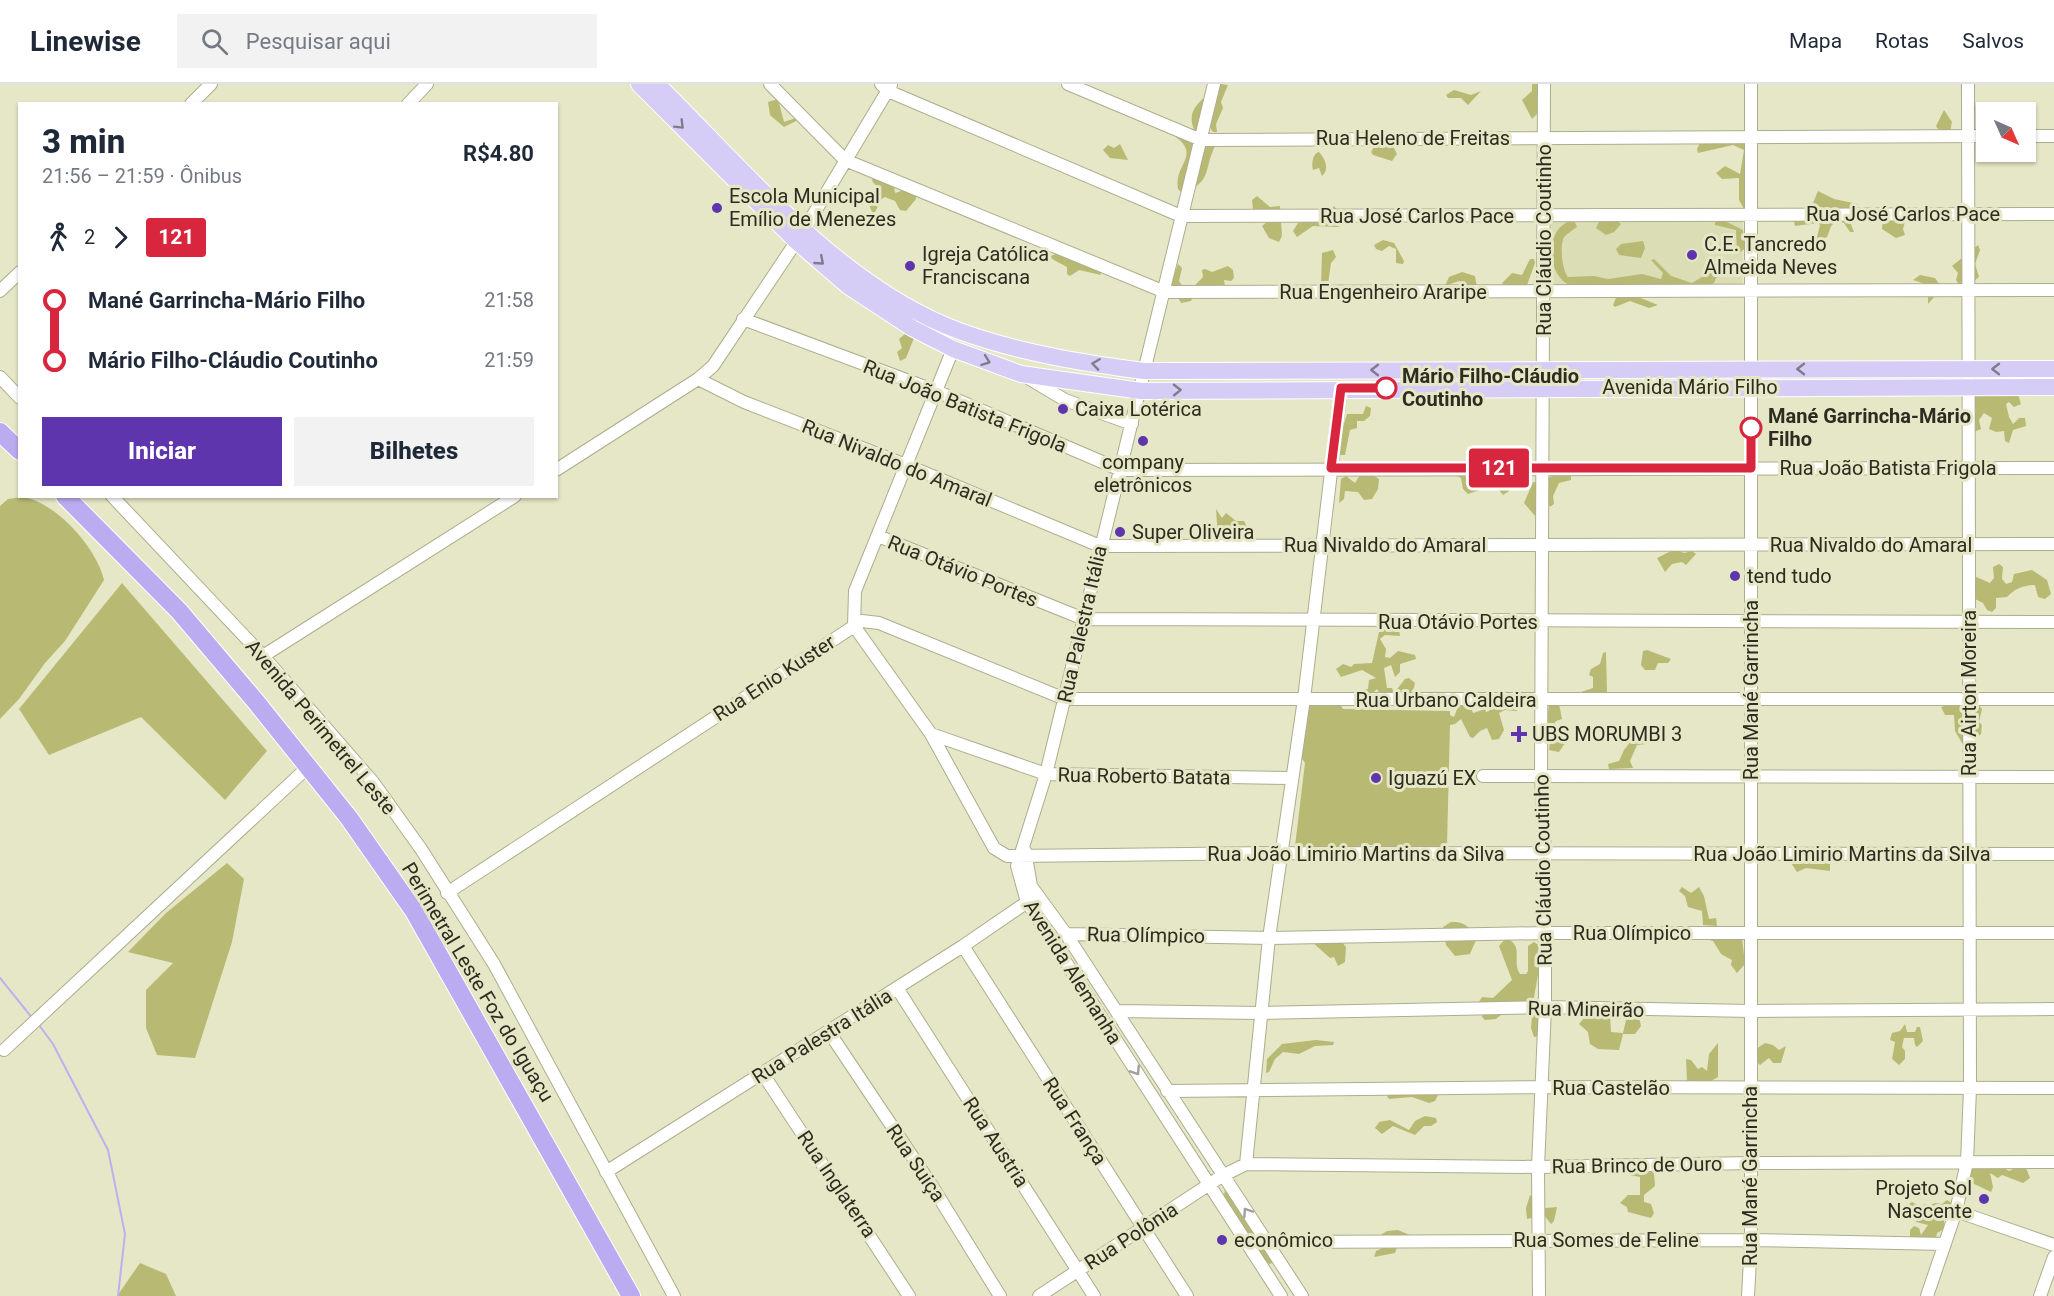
<!DOCTYPE html>
<html lang="pt">
<meta charset="utf-8">
<style>
:root{--surface:#fff;--page:#f2f2f3;--text:#1f2937;--muted:#747a83;--line:#e0e1e3;--accent:#5e35ad}
body{margin:0;font-family:Roboto,sans-serif;background:var(--page);color:var(--text);height:100vh;display:flex;flex-direction:column;font-size:22px;white-space:nowrap}
*{box-sizing:border-box;margin:0}
p{font-size:20px;color:var(--muted)}
.icon{flex:none;width:33px;height:33px;fill:none;stroke:currentColor;stroke-width:2;stroke-linecap:round;stroke-linejoin:round}
.map{position:relative;flex:1;overflow:hidden}
.panel{position:absolute;left:18px;top:18px;width:540px;height:396px;display:flex;flex-direction:column;background:var(--surface);border-radius:0px;box-shadow:0 2px 4px #0004}
.panel>*{flex:none}
.badge{padding:0 12px;border-radius:4px;font-size:21px;line-height:39px}
.needle{width:39px;rotate:135deg}
.controls{position:absolute;left:1976px;top:18px;display:grid;gap:12px}
.controls a{display:grid;place-items:center;width:60px;height:60px;border-radius:0px;background:var(--surface);box-shadow:0 2px 4px #0004;font-size:30px}
.map>.badge{position:absolute;translate:-50% -50%;box-shadow:0 0 0 3px #fff}
.legs{display:flex;align-items:center;gap:9px;height:66px;padding:0 24px;font-size:20px}
.legs p{margin-inline-start:auto}
.overview{display:flex;align-items:center;justify-content:space-between;height:102px;padding:0 24px}
h1{font-size:33px;font-weight:800;line-height:45px}
.cta{display:flex;gap:12px;margin-top:auto;padding:12px 24px}
.cta a{flex:1;height:69px;border-radius:0px;background:var(--accent);color:#fff;font-size:24px;font-weight:800;line-height:69px;text-align:center}
.cta a+a{background:var(--page);color:var(--text)}
ul{padding:0 24px;list-style:none}
li{display:flex;align-items:center;gap:21px;height:60px;font-size:22px}
li i{display:grid;place-items:center;width:9px;height:100%;margin:0 8px;background:currentColor}
li i::after{content:'';width:15px;height:15px;margin:-8px;border:4px solid;border-radius:50%;background:var(--surface)}
li p{margin-inline-start:auto}
li:first-child i{background:linear-gradient(#0000 50%,currentColor 0)}
li:last-child i{background:linear-gradient(currentColor 50%,#0000 0)}
header{display:flex;align-items:center;gap:36px;box-sizing:border-box;height:84px;padding:0 30px;background:var(--surface);border-bottom:2px solid var(--line)}
header strong{font-size:28px}
nav{display:flex;gap:33px;margin-inline-start:auto;font-size:21px}
.search{width:420px;height:54px;background:var(--page);display:flex;align-items:center;gap:15px;box-sizing:border-box;padding:0 21px;border-radius:0px;color:var(--muted);font-size:22px}
.map>svg:first-child{display:block}
.built{fill:#dbddb4}
.green{fill:#b8ba74}
.lines{fill:none;stroke-linecap:round;stroke-linejoin:round}
.stream{stroke:#bdaff0;stroke-width:2}
.minor-casing{stroke:#acad8d;stroke-width:14}
.major-casing{stroke:#fff;stroke-width:18}
.highway-casing{stroke:#fff;stroke-width:20}
.minor{stroke:#fff;stroke-width:12}
.major{stroke:#d6cdf7;stroke-width:16}
.highway{stroke:#bbacf1;stroke-width:18}
.oneway{stroke:#817c8c}
.oneway2{stroke:#a0a09b}
.line-1-casing{stroke:#fff;stroke-width:14}
.line-1{stroke:#d7263d;stroke-width:9}
.poi-dot{fill:#5e35ad;stroke:#e6e7c6;stroke-width:2}
.stop-1-dot{fill:#fff;stroke:#d7263d;stroke-width:3}
.labels{text-anchor:middle;stroke-width:6;stroke-linejoin:round;paint-order:stroke}
.street-label{font-size:20px;fill:#2c2c20;stroke:#e6e7c6}
.poi-label{font-size:20px;fill:#2c2c20;stroke:#e6e7c6;text-anchor:start}
.stop-label{font-size:20px;font-weight:bold;fill:#2c2c20;stroke:#e6e7c6;text-anchor:start}
</style>
<header>
<strong>Linewise</strong>
<div class="search"><svg class="icon" aria-label="search" viewBox="0 0 24 24"><circle cx="10" cy="10" r="6"/><path d="M15 15l6 6"/></svg>Pesquisar aqui</div>
<nav><a>Mapa</a><a>Rotas</a><a>Salvos</a></nav>
</header>
<div class="map">
<svg width="2054" height="1212" viewBox="0 0 2054 1212">
<rect width="100%" height="100%" fill="#e6e7c6"/>
<path class="built" d="M1550,136H1743L1742,204L1549,205Z"/>
<path class="green" d="M1221,0L1228,1L1221,18L1223,24L1216,40L1217,48H1213L1209,42L1202,48H1195C1183,23 1206,14 1221,0Z
M1532,0H1539L1537,30L1532,35L1522,16L1532,7Z
M1454,6L1471,11L1481,7L1468,21L1461,14H1448L1446,11Z
M778,15L784,38L796,34V37L784,43L770,31L768,18Z
M1944,26L1952,38L1950,48H1940L1936,42Z
M1170,49L1215,62C1203,87 1213,96 1183,110L1178,105C1173,79 1205,71 1170,49Z
M1743,58L1746,60L1747,122L1744,125L1739,116V94L1722,95L1716,89L1725,82L1740,90L1744,66L1733,61L1698,69L1697,65L1700,59Z
M1120,60L1128,76L1110,74L1103,66L1108,61L1114,64Z
M1392,60L1397,70L1392,77L1373,71L1371,68L1375,61Z
M1319,68C1325,75 1330,85 1322,92L1319,84L1313,86C1311,80 1313,69 1319,68Z
M874,91L894,101L895,109L904,106L916,111V115L906,127L900,126L895,117L885,113C877,116 879,125 873,130L869,121L879,105L872,97Z
M1818,107L1834,115L1858,120L1852,125H1823L1820,131L1831,139L1838,136L1850,138L1854,148H1850L1844,139C1830,135 1831,145 1827,153L1819,156L1817,153L1820,141L1818,139L1795,142L1794,137L1811,124Z
M1257,112L1270,123L1280,122L1282,152L1279,158L1269,154L1262,142L1268,137L1253,126L1252,116Z
M1334,122L1340,130L1352,136L1338,143L1313,142L1297,153L1293,147L1298,139L1330,127Z
M1883,133L1906,134L1903,145L1905,151L1896,154L1882,145Z
M1605,135L1616,136L1621,140L1614,148L1606,151L1596,144L1599,138Z
M1721,135L1743,146L1746,163L1741,168L1737,167L1736,146L1715,141V137Z
M1574,136L1577,143C1573,146 1568,149 1565,152C1559,158 1562,187 1568,193L1594,192L1608,195L1642,190L1661,195L1663,189L1651,176L1654,175L1671,192L1692,199L1707,190L1706,179L1709,178L1716,179L1719,188L1714,199L1707,202L1656,204L1635,200L1621,204L1571,202C1546,192 1543,142 1574,136Z
M1383,156L1394,159L1404,177L1403,180L1396,179V165L1389,162L1382,167L1376,165L1374,161Z
M1643,157L1645,164L1641,174L1619,171L1616,165L1621,160Z
M1978,161L1980,166L1975,180L1979,193L1969,201L1960,202L1956,196L1958,189L1952,182Z
M1333,166L1336,173L1331,179L1328,200L1321,202L1322,169Z
M1058,169L1100,187L1101,191L1079,186L1070,192L1067,190V183L1052,175L1051,172Z
M1530,175H1534L1535,179L1526,204L1504,202L1502,199L1512,189L1522,191Z
M1178,180L1182,184L1179,197L1183,203L1194,202L1203,193L1202,186L1205,185L1212,188L1228,182L1233,186L1234,194L1231,197L1224,196L1225,202L1196,207L1191,217L1181,219L1171,200Z
M1462,188L1475,192L1477,203H1470L1459,197L1445,202L1449,193Z
M1920,191L1935,194L1942,204L1928,220V201L1913,196Z
M1628,209L1658,221L1649,224L1630,217L1615,223L1613,221L1616,214Z
M905,250L914,254L906,274L900,277L897,268L902,264L899,255Z
M1972,309L2018,310L2021,320L2014,323L2009,318L2006,320L2009,333L2013,340L2019,334H2025L2026,342L2013,346L2009,359L2005,357L2004,347L1996,348L1989,345L1992,334L1984,329L1979,336L1981,345L1974,348Z
M1366,322L1371,324L1370,332L1364,337H1357V344L1350,346L1345,371H1339L1341,349L1347,330H1363Z
M1571,388V396L1559,399L1553,412L1554,420L1550,423L1547,417L1548,394L1558,389Z
M1481,389L1501,392L1533,390L1528,396L1511,395L1509,407L1503,411L1495,401L1468,410L1463,405L1461,394L1455,391L1468,390L1469,395Z
M1360,391H1373L1379,395L1378,405L1372,415L1364,416L1358,408L1345,407L1344,415L1339,419L1341,395L1346,392L1355,399Z
M1533,398L1540,399L1535,432L1524,419Z
M22,413C55,417 97,464 104,496L65,557L45,579L19,615L0,635V422L8,415Z
M1216,425L1222,434L1226,429L1236,437H1244L1250,449L1247,458L1221,457L1218,455Z
M1675,465L1684,469L1692,467L1696,470L1686,481L1682,478L1672,480L1665,488L1657,474Z
M1999,480L2003,483L2002,495L2006,500L2012,498L2014,490L2032,486L2047,496L2051,510L2045,515L2038,513L2035,501C2024,501 2014,505 2007,513L1996,514V524L1992,528L1987,526L1983,519L1975,515L1974,492L1990,499L1994,494L1993,483Z
M122,499L267,667L225,716L141,633L49,671L19,625Z
M1387,542L1399,545L1400,552L1385,551L1380,555L1386,565L1385,573L1390,574L1398,567L1415,571L1416,575L1400,580V588L1395,593L1391,581L1384,584L1387,604H1392L1394,609L1405,595L1409,594L1415,599L1414,604L1410,609L1380,610L1377,605L1372,610L1361,611L1363,606L1368,605L1369,596L1376,594L1362,586L1341,593L1336,585L1343,580L1351,583L1354,580L1372,579L1379,548Z
M1647,566L1671,575L1668,579H1658L1655,586H1645L1641,581L1643,567Z
M1606,568L1607,609L1585,612L1581,608L1593,604V593L1589,591L1591,585L1600,580L1603,569Z
M1323,609L1335,612L1343,625L1450,627V631L1454,633L1459,620L1469,619L1473,629L1485,625L1486,628L1489,627L1492,618L1518,620L1517,627L1505,626L1499,629L1504,646L1499,655L1492,656L1487,644L1480,647L1473,654L1470,653L1461,635L1455,640L1450,641L1447,761H1441L1445,764L1387,766L1377,761H1365L1363,767L1314,766L1309,762H1295L1305,679L1301,673L1307,622L1315,621L1317,613Z
M1976,618L1982,625L1979,638L1982,641L1981,650L1971,659H1962L1955,647L1954,631H1945L1941,623L1957,619L1963,625Z
M1549,619L1559,620L1562,635L1556,637L1553,642L1554,655L1565,659L1559,668L1549,666L1550,657L1546,652Z
M1635,652L1646,660L1637,661L1630,677L1633,684L1609,685L1608,680L1619,677L1624,666Z
M1804,773L1810,777L1822,776L1830,780V787L1806,784L1797,788L1789,776Z
M227,779L244,795L232,858L195,974L157,971L146,944V906L173,879L128,868L166,829Z
M1682,803L1691,809L1699,803L1704,812L1709,835L1716,834L1717,842L1703,841L1702,827L1688,823L1685,812L1679,807Z
M1451,838C1466,837 1470,844 1476,856L1470,870L1455,872L1446,861L1443,843Z
M1506,854C1525,862 1511,877 1520,890H1526L1528,887V862L1534,858L1540,862L1539,885L1533,919L1540,934V952L1534,953L1531,944L1532,932L1526,929L1505,928L1496,935L1485,936L1482,933L1483,926L1477,921L1482,913L1493,914L1512,896L1499,862Z
M1742,854L1745,880L1737,889L1731,881L1732,876L1721,870L1713,857L1706,855Z
M1311,857L1342,858L1346,863L1345,878L1338,882L1334,873L1330,874Z
M1589,928L1598,932L1610,930L1611,948L1623,949L1627,932L1631,930L1639,933L1641,942L1635,950H1623L1619,966L1598,965L1590,960L1588,948L1579,940Z
M1905,940L1907,948H1915L1917,943H1920L1923,957L1917,963L1915,961L1914,954H1904L1902,963L1905,967V975L1899,981L1892,975L1895,958L1890,956L1892,949L1900,947Z
M1316,956L1334,958L1333,961L1315,962L1299,970L1283,968L1275,975L1269,988L1266,989L1267,975L1282,960Z
M1718,959V993L1711,997L1687,998L1686,975L1691,976L1698,985L1702,983L1707,987L1709,970Z
M1765,959L1773,961L1779,966L1786,962L1781,979H1773L1769,974L1760,981L1756,977V965Z
M1389,1010H1435L1438,1011L1435,1017L1429,1019L1412,1013L1389,1015L1387,1012Z
M1425,1032L1436,1034L1437,1038L1431,1042H1424L1415,1051L1393,1042L1382,1050L1375,1044L1379,1038L1390,1036L1409,1046L1415,1037Z
M1998,1081L2009,1087L2020,1082L2026,1084L2030,1094L2023,1099L2002,1091L1998,1094L1990,1089L1993,1103L1991,1108L1968,1097L1969,1087L1974,1082Z
M1633,1085H1649L1654,1089L1655,1102L1644,1111V1118L1651,1120L1654,1129L1651,1134L1628,1128L1627,1123L1620,1119L1628,1111H1640V1093L1629,1091Z
M1225,1104V1107L1233,1114L1276,1177L1270,1180L1259,1173L1224,1112Z
M1530,1111L1546,1124L1557,1123L1554,1137L1551,1140L1544,1131L1527,1135L1526,1124Z
M1947,1116L1953,1120L1944,1137V1145L1937,1149L1936,1155H1910V1146L1914,1142L1919,1144L1921,1151L1928,1141L1916,1138L1917,1129L1910,1125L1909,1120L1912,1118L1921,1123L1925,1120L1929,1122L1935,1119L1942,1120Z
M1398,1146L1412,1152L1397,1163L1395,1169L1374,1173L1376,1167L1385,1163L1379,1152L1387,1147Z
M140,1179L166,1190L176,1212H117Z"/>
<g class="lines">
<path class="stream" d="M0,894L33,935
M39,941L53,960L108,1066L125,1150L118,1212"/>
<defs>
<path id="minor" d="M770,0L845,76L1165,208L2054,206
M881,0L888,7L1181,132L2054,130
M1068,0L1201,56L1986,52
M1214,0L1046,690L1017,782L1027,818L1281,1212
M191,20L211,0
M408,20L427,0
M2025,52H2054
M0,207L20,188
M743,235L936,307L1121,386L2054,384
M1025,292L1065,316L1132,340
M0,293L20,314
M698,295L744,318L906,381L1100,462L2054,460
M556,386L698,295L713,282L804,146L891,1
M112,412L263,572L373,698L421,765L494,880L674,1212
M878,452L1084,535L2054,538
M854,542L931,650L994,764L1007,772L1282,769L2054,770
M854,542L855,507L953,265
M263,572L515,412
M931,650L1046,690L1292,694
M1483,692L2054,693
M1025,767L1031,802L1066,850L1302,1212
M447,809L862,537L879,539L1065,615H2054
M1066,850L1269,854L1545,849H2054
M963,862L1187,1212
M897,904L1094,1212
M1117,927L1260,929L1545,923L1751,927L2054,925
M829,948L932,1102L1000,1212
M4,966L308,683
M763,990L909,1212
M1167,1007L1541,1003L2054,1004
M1246,1080L1269,854L1304,615L1341,304
M606,1088L963,862L1033,814
M1956,1127L2054,1161
M1268,1158L1751,1156L1945,1160
M1039,1212L1222,1092L1246,1080L1538,1083L1751,1079L2054,1078
M1539,1212L1538,1083L1545,923V770L1541,692L1544,0
M1748,1212L1751,1156V0
M1927,1212L1956,1127L1967,1078L1970,1005L1968,0
M2040,1212L2054,1173"/>
<path id="major" d="M639,0L796,157L848,202L912,244L953,265L1021,290L1141,307L2054,303
M657,0C745,87 842,205 962,248C1021,269 1082,279 1144,287L2054,285"/>
<path id="highway" d="M0,348L20,367
M65,412L179,527L257,619L349,734L414,827L631,1212"/>
</defs>
<use href="#minor" class="minor-casing"/>
<use href="#major" class="major-casing"/>
<use href="#highway" class="highway-casing"/>
<use href="#minor" class="minor"/>
<use href="#major" class="major"/>
<use href="#highway" class="highway"/>
</g>
<defs><path id="oneway-chevron" d="M-2-3.5L2.5 0L-2 3.5" fill="none" stroke-width="1.6" stroke-linecap="round" stroke-linejoin="round" transform="scale(1.5)"/></defs>
<g class="oneway">
<use href="#oneway-chevron" transform="translate(680 41) rotate(45)"/>
<use href="#oneway-chevron" transform="translate(820 177) rotate(41)"/>
<use href="#oneway-chevron" transform="translate(986 277) rotate(20)"/>
<use href="#oneway-chevron" transform="translate(1096 280) rotate(-172)"/>
<use href="#oneway-chevron" transform="translate(1801 285) rotate(180)"/>
<use href="#oneway-chevron" transform="translate(1996 285) rotate(180)"/>
<use href="#oneway-chevron" transform="translate(1375 286) rotate(180)"/>
<use href="#oneway-chevron" transform="translate(1177 306) rotate(-1)"/>
</g>
<g class="oneway2">
<use href="#oneway-chevron" transform="translate(1136 987) rotate(57)"/>
<use href="#oneway-chevron" transform="translate(1247 1128) rotate(-124)"/>
</g>
<g class="lines">
<defs>
<path id="line-1" d="M1386,304H1341L1331,384H1751V344"/>
</defs>
<use href="#line-1" class="line-1-casing"/>
<use href="#line-1" class="line-1"/>
</g>
<g class="poi-dot">
<circle cx="717" cy="124" r="6"/>
<circle cx="1692" cy="171" r="6"/>
<circle cx="910" cy="182" r="6"/>
<circle cx="1063" cy="325" r="6"/>
<circle cx="1143" cy="357" r="6"/>
<circle cx="1120" cy="448" r="6"/>
<circle cx="1735" cy="492" r="6"/>
<path d="M1516 641h6v6h6v6h-6v6h-6v-6h-6v-6h6z"/>
<circle cx="1376" cy="694" r="6"/>
<circle cx="1984" cy="1115" r="6"/>
<circle cx="1222" cy="1156" r="6"/>
</g>
<g class="stop-1-dot">
<circle cx="1386" cy="304" r="10"/>
<circle cx="1751" cy="344" r="10"/>
</g>
<g class="labels">
<g class="street-label">
<text x="1413" y="61">Rua Heleno de Freitas</text>
<text x="1903" y="137">Rua José Carlos Pace</text>
<text x="1417" y="139">Rua José Carlos Pace</text>
<text transform="translate(1544 156) rotate(-90)" y="7">Rua Cláudio Coutinho</text>
<text x="1383" y="215">Rua Engenheiro Araripe</text>
<text x="1690" y="310">Avenida Mário Filho</text>
<text transform="translate(965 322) rotate(22)" y="7">Rua João Batista Frigola</text>
<text transform="translate(897 379) rotate(22)" y="7">Rua Nivaldo do Amaral</text>
<text x="1888" y="391">Rua João Batista Frigola</text>
<text x="1385" y="468">Rua Nivaldo do Amaral</text>
<text x="1871" y="468">Rua Nivaldo do Amaral</text>
<text transform="translate(963 487) rotate(22)" y="7">Rua Otávio Portes</text>
<text x="1458" y="545">Rua Otávio Portes</text>
<text transform="translate(1082 540) rotate(-77)" y="7">Rua Palestra Itália</text>
<text transform="translate(774 594) rotate(-33)" y="7">Rua Enio Kuster</text>
<text transform="translate(1751 606) rotate(-90)" y="7">Rua Mané Garrincha</text>
<text transform="translate(1969 609) rotate(-90)" y="7">Rua Airton Moreira</text>
<text x="1446" y="623">Rua Urbano Caldeira</text>
<text transform="translate(321 643) rotate(50)" y="7">Avenida Perimetrel Leste</text>
<text transform="translate(1144 692) rotate(1)" y="7">Rua Roberto Batata</text>
<text x="1356" y="777">Rua João Limirio Martins da Silva</text>
<text x="1842" y="777">Rua João Limirio Martins da Silva</text>
<text transform="translate(1543 786) rotate(-91)" y="7">Rua Cláudio Coutinho</text>
<text x="1632" y="856">Rua Olímpico</text>
<text transform="translate(1146 851) rotate(1)" y="7">Rua Olímpico</text>
<text transform="translate(1073 888) rotate(58)" y="7">Avenida Alemanha</text>
<text transform="translate(478 898) rotate(59)" y="7">Perimetral Leste Foz do Iguaçu</text>
<text transform="translate(1586 925) rotate(1)" y="7">Rua Mineirão</text>
<text transform="translate(822 952) rotate(-32)" y="7">Rua Palestra Itália</text>
<text x="1611" y="1011">Rua Castelão</text>
<text transform="translate(1075 1037) rotate(57)" y="7">Rua França</text>
<text transform="translate(996 1058) rotate(57)" y="7">Rua Austria</text>
<text transform="translate(916 1079) rotate(56)" y="7">Rua Suiça</text>
<text transform="translate(1637 1081) rotate(-1)" y="7">Rua Brinco de Ouro</text>
<text transform="translate(1750 1092) rotate(-90)" y="7">Rua Mané Garrincha</text>
<text transform="translate(837 1100) rotate(56)" y="7">Rua Inglaterra</text>
<text transform="translate(1131 1152) rotate(-33)" y="7">Rua Polônia</text>
<text x="1606" y="1163">Rua Somes de Feline</text>
</g>
<g class="poi-label">
<text x="729" y="119">Escola Municipal<tspan x="729" dy="23">Emílio de Menezes</tspan></text>
<text x="1704" y="167">C.E. Tancredo<tspan x="1704" dy="23">Almeida Neves</tspan></text>
<text x="922" y="177">Igreja Católica<tspan x="922" dy="23">Franciscana</tspan></text>
<text x="1075" y="332">Caixa Lotérica</text>
<text x="1143" y="385" text-anchor="middle">company<tspan x="1143" dy="23">eletrônicos</tspan></text>
<text x="1132" y="455">Super Oliveira</text>
<text x="1747" y="499">tend tudo</text>
<text x="1532" y="657">UBS MORUMBI 3</text>
<text x="1388" y="701">Iguazú EX</text>
<text x="1972" y="1111" text-anchor="end">Projeto Sol<tspan x="1972" dy="23">Nascente</tspan></text>
<text x="1234" y="1163">econômico</text>
</g>
<g class="stop-label">
<text x="1402" y="299">Mário Filho-Cláudio<tspan x="1402" dy="23">Coutinho</tspan></text>
<text x="1768" y="339">Mané Garrincha-Mário<tspan x="1768" dy="23">Filho</tspan></text>
</g>
</g>
</svg>
<div class="controls">
<a><svg class="needle" viewBox="-14 -14 28 28"><path d="M0-13l5 13h-10z" fill="#e53935"/><path d="M0 13l5-13h-10z" fill="#747a83"/></svg></a>
</div>
<b class="badge" style="left:1499px;top:384px;background:#d7263d;color:#fff">121</b>
<section class="panel">
<div class="overview"><div><h1>3 min</h1><p>21:56 – 21:59 · Ônibus</p></div><b>R$4.80</b></div>
<div class="legs"><svg class="icon" aria-label="walk" viewBox="0 0 24 24"><circle cx="13" cy="4" r="2"/><path d="M13 8l-2 6 4 7M11 14l-3 7M7 12l3-4h3l4 4"/></svg>2<svg class="icon" aria-label="forward" viewBox="0 0 24 24"><path d="M9 5l7 7-7 7"/></svg><b class="badge" style="background:#d7263d;color:#fff">121</b></div>
<ul>
<li><i style="color:#d7263d"></i><b>Mané Garrincha-Mário Filho</b><p>21:58</p></li>
<li><i style="color:#d7263d"></i><b>Mário Filho-Cláudio Coutinho</b><p>21:59</p></li>
</ul>
<div class="cta"><a>Iniciar</a><a>Bilhetes</a></div>
</section>
</div>
